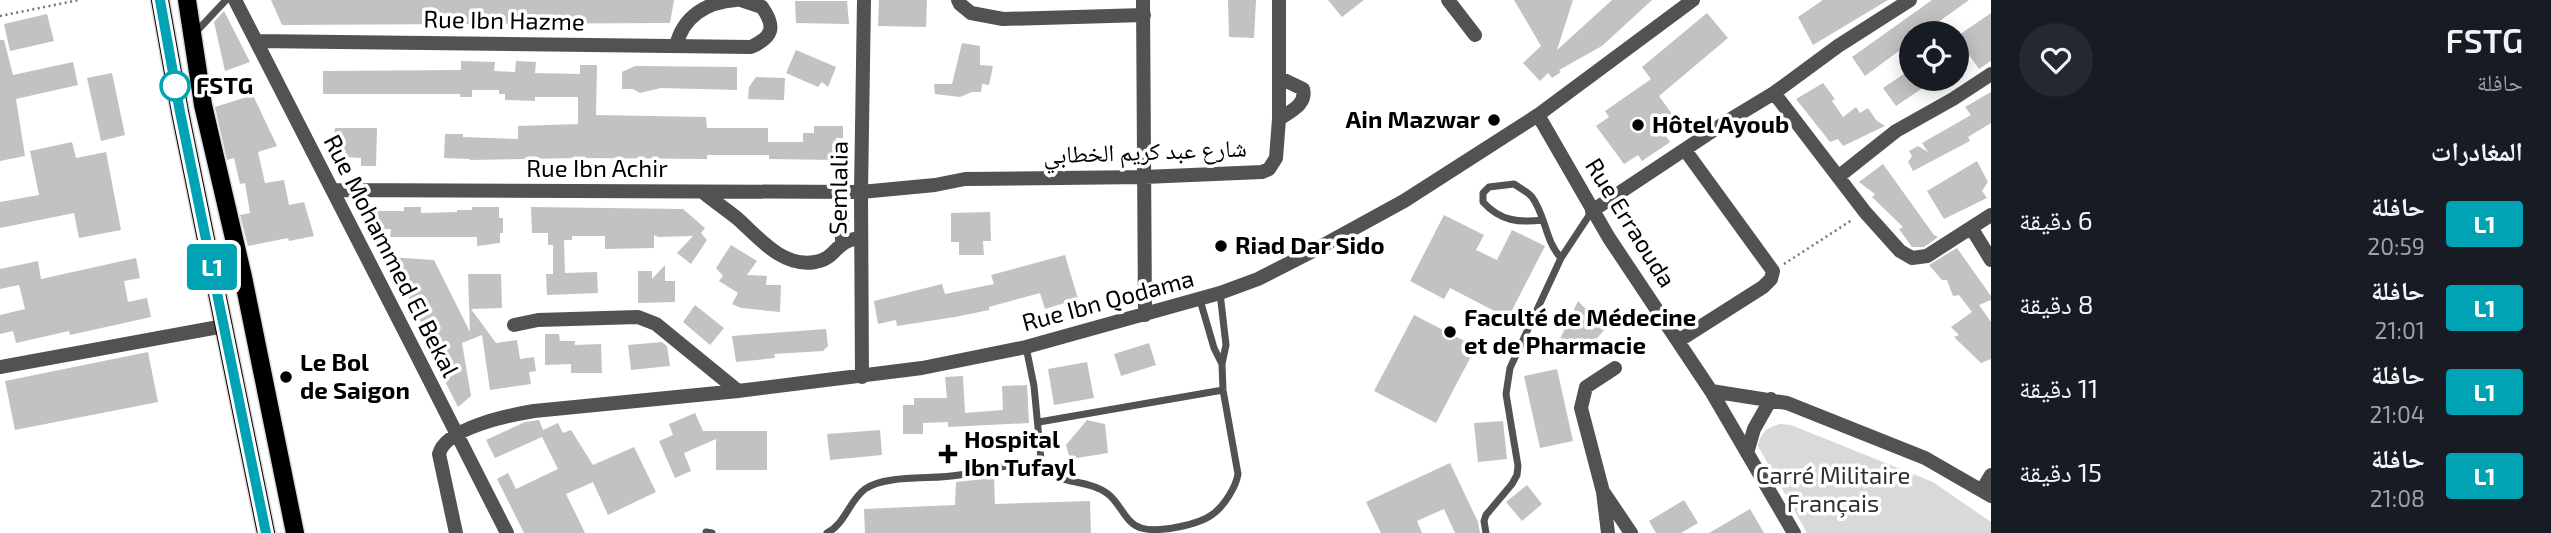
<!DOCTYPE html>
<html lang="ar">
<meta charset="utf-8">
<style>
:root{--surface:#171b24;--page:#242831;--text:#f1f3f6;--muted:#9ea1a6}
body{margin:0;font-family:"Exo 2","Noto Naskh Arabic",sans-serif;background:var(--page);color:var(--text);direction:rtl;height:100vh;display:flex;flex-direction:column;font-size:26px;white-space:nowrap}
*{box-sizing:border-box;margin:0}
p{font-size:23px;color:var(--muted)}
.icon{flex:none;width:38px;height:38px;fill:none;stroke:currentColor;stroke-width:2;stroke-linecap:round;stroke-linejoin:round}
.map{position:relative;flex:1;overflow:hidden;direction:ltr}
.sheet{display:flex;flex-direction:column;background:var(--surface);width:560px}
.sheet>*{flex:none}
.badge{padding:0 14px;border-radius:5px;font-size:24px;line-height:46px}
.controls{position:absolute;left:1899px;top:21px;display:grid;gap:14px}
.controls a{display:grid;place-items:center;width:70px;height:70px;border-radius:50%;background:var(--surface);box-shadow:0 4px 18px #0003;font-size:35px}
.map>.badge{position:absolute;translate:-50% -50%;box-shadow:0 0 0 4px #fff}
h2{padding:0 28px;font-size:26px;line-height:63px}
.round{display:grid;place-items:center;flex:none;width:74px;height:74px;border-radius:37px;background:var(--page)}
.head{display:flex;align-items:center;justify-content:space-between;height:119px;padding:0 28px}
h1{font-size:33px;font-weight:600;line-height:52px}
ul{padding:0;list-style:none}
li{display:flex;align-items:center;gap:21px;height:84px;padding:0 28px}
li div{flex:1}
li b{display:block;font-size:26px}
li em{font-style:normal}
li .badge{min-width:77px;font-weight:700;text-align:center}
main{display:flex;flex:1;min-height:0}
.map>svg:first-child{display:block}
.green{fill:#d9d9d9}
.building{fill:#c2c2c2}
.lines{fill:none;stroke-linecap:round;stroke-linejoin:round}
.primary-casing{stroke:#dbdbdb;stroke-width:21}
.path{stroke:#747474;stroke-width:2.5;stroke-dasharray:2 3.5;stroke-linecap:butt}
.lane{stroke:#525252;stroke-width:7}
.street{stroke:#525252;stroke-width:14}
.primary{stroke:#000;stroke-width:18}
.line-casing{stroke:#fff;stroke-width:16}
.line{stroke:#00a3b4;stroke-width:10}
.stop-dot{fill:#fff;stroke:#00a3b4;stroke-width:3.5}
.poi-dot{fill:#000;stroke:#fff;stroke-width:2.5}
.labels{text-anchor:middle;stroke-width:7;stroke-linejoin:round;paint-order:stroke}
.street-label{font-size:24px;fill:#000;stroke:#fff}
.stop-label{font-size:24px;font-weight:bold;fill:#000;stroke:#fff;text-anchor:start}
.poi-label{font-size:24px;font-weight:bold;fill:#000;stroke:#fff;text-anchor:start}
.park-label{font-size:24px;fill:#303030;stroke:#fff}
</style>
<main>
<section class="sheet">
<div class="head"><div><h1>FSTG</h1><p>حافلة</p></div><a class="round"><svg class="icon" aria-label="heart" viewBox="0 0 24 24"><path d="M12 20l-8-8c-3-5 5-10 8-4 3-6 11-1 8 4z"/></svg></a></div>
<h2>المغادرات</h2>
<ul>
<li><span class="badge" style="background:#00a3b4;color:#fff">L1</span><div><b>حافلة</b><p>20:59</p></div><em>6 دقيقة</em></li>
<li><span class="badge" style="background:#00a3b4;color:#fff">L1</span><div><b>حافلة</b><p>21:01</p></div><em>8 دقيقة</em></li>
<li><span class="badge" style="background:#00a3b4;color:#fff">L1</span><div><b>حافلة</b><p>21:04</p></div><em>11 دقيقة</em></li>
<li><span class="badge" style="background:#00a3b4;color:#fff">L1</span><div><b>حافلة</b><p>21:08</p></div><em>15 دقيقة</em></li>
</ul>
</section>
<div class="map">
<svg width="1991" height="533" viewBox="0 0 1991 533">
<rect width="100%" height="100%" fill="#fff"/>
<path class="green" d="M1780,424L1791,425L1933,482L1991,522V533H1807L1758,446C1761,432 1766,428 1780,424Z"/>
<path class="building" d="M271,0H674L670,23L282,25Z
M879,0H927L926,27L878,26Z
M1228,0H1256L1254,38L1229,37Z
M1328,0H1364L1342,17Z
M1514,0H1573L1557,50L1612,0H1652L1602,46L1559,70L1561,72L1552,78L1548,73L1540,81L1523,63L1541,46Z
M1823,0H1888L1813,45L1798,17Z
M1932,0H1969L1923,33H1911V42L1865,76L1852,57Z
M795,1H847L849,24L796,23Z
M224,11L250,62L225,71L214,22Z
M1707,13L1728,38L1659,96L1680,125L1665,135L1670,142L1642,161L1638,155L1624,164L1596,126L1609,117L1605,111L1651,79L1642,67Z
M1991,13V61L1979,69L1969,55L1956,64V37Z
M47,14L54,41L10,51L4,24Z
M0,40H4L13,75L73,62L78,85L16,99L25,156L0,161Z
M962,43L980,46V65L993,66L989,85L982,84L981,92H972L960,97L935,94L934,84H952Z
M796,50L836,67L828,87L822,82L818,87L786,73Z
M461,61L495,62L494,71L515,72L516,61L536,62L535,73L580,74V65H597L596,115L706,117L707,128H768V142H803V133H814V126H843V138H836V160L769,159V155H707V159L578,158L470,160V159L444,158L445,134H463V137L518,139V126L578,124V97H535V101L505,100V94H499V90H472V97H460V94H323V71L461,70Z
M635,66L737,67V90L661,88L640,93L633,89H622V72Z
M1911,69V79H1936L1896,106L1883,88Z
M112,73L125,135L101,141L87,78Z
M756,77L785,78L784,100L748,99L749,87Z
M1823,83L1835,99L1832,101L1843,117L1856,107L1860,113L1868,108L1876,120L1885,126L1843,146L1838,139L1830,142L1796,99Z
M1991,92V123L1968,137L1970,141L1913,171L1908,162L1912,156L1909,151L1918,146L1928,152L1922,143L1971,115L1965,107Z
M253,95L277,146L258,152L265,183L284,180L289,205L304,202L314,236L289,241L288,238L248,246L240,215L250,213L245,183L240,184L234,158L227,160L215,107Z
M335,128H377L376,166H361V158L343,157V141L334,140Z
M72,142L76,158L106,152L121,230L79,238L74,213L0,228V202L39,195L30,151Z
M1977,161L1988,182L1982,191L1987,198L1944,219L1927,191Z
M1883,164L1934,235L1938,237L1924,247H1912L1899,229L1903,227L1872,197L1875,194L1859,182Z
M404,207H421V213L457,212V210H472V207H499V218H503V233H500V243L477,246V237H390L391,229H376V211H404Z
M531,207L683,209L705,228L701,233L707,240L691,264L677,253L693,236L658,237L654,235V248L605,249V236H572V240H564L565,273L597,272L598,293L547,295L546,274H553V245H548V233H532Z
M990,212L991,241H983L984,255H959V242H951V213Z
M1444,215L1484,235L1476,250L1497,260L1512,230L1545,246L1508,318L1450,288L1444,299L1410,281Z
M731,245L757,261L747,275L767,276L766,285H781L780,312L741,308L732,304L738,293L719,281L723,276L716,268Z
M1957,248L1991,296V300L1979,305L1991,322V359L1981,363L1954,337L1959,335L1951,327L1972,312L1959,295L1953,296L1947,280H1942L1929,265Z
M1065,255L1078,299L1045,309L1040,293L989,307V310L955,317L897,326L896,320L878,324L874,301L942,284L945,294L994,284L991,275Z
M389,257L434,260L470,332L468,274H501L502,308L471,309L496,343L517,340L520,359L534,357L536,371L529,372L531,384L490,390L482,335L462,343L471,396L458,407L419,330L423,327Z
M136,258L140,278L124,281L128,302L147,298L151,317L70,335L69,331L16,343L13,331L0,334V315L25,309L19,285L0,289V269L38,261L41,279Z
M665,265V281H675V302L638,303V271H652V279Z
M1578,301L1605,329L1580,358L1559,341Z
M695,305L724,328L710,345L683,322Z
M1414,315L1476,347L1436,423L1374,391Z
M826,329L828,346L823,351L774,354L775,358L736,362L732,336Z
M545,334H559L560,341H575V345L601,344L602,373H571V364L545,365Z
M662,342L667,346L670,366L631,370L628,345Z
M1149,343L1156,365L1121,376L1114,354Z
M148,352L158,402L15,430L5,381Z
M1087,362L1094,398L1054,405L1048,369Z
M1557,369L1573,441L1540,448L1524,376Z
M963,376L965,413L1003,410L1002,386L1027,385L1029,423L948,427V422L923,423V434H903V405H914V398H947L945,377Z
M695,413L703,431H767V470H716V439L684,453L691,471L675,478L659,441L673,435L669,424Z
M539,420L543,430L558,423L563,433L571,430L593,465L634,447L656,492L608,515L593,482L566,494L585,533H524L497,479L508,473L516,489L558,469L542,437L495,458L486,440L525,422Z
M1087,420L1105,424L1108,453L1070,459L1066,445Z
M1503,421L1507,459L1478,462L1474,423Z
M880,430L882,455L830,460L827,434Z
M1450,463L1478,522L1480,533H1455L1444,509L1417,521L1422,533H1381L1366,502Z
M994,478L995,504L1090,501L1091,533H865L864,509L955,505L956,482Z
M1527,485L1542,504L1522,521L1506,502Z
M1684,500L1698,523L1681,533H1656L1649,521Z
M1750,509L1764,533H1709Z"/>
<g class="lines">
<defs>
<path id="primary" d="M160,0L180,112L266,533
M187,0L203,105L243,277L295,533"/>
</defs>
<use href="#primary" class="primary-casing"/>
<path class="path" d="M0,16L79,0
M1784,264L1852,220"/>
<path class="lane" d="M195,33L226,0
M1543,220C1519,223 1500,221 1483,202V193L1489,187L1514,184C1520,188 1528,192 1532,197C1546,216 1545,241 1561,258
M1200,300L1214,348L1222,364
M1026,347L1034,386L1042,470
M1039,422L1223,390
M706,532L712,533
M827,533C845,524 849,501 865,489C886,474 933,480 959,475C979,472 997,466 1017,465C1034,464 1047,474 1063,479C1078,483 1095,484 1108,494C1121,504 1125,523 1141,528C1158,533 1199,525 1213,514C1224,506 1236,487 1238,474L1223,390L1222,364L1226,345L1220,293
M1486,533L1484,521L1486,515L1512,484L1517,475L1518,466L1506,394L1510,368L1561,258L1592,211"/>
<path class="street" d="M235,0C326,177 417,355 507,533
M958,0L960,4L971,13L1003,19L1144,15
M1143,0L1145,315
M1448,0L1475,35
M256,41L751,47C773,37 776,27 762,7L741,0
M676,46C683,16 707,2 736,0
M1774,93L1865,212L1900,251L1912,258L1927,256L1991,215
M1538,115L1609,238L1711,391L1794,533
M1279,119C1291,111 1307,104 1303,89L1280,78
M1838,177L1896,131L1953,99L1991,74
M334,190L861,192L935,185L965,179L1144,177L1262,172L1269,169L1276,158L1279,119V0
M841,192L842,243
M704,193C715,202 727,210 738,219C759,238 783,268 815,262C837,259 834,240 861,238
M1592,211L1726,122L1774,93L1838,46L1910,0
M1972,229L1991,260
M514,325L538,320L638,317L656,324L738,391
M1678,341L1763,287L1771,279L1773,271L1685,150
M0,367L224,326
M862,377L861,192L864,0
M1711,391L1787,403L1925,458L1991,496
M1747,453L1754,429L1771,399
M1982,490L1991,475
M1604,493L1631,533
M456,533L439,454C445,428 510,415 534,411L738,391L922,368L1026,347L1220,293L1258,279L1311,252L1404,201L1538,115L1693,0
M1608,533L1603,492L1581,408L1586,387L1615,368"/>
<use href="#primary" class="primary"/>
</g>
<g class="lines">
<defs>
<path id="line" d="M160,0L180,112L266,533"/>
</defs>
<use href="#line" class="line-casing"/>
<use href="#line" class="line"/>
</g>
<circle class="stop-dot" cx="175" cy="86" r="14"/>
<g class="poi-dot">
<circle cx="1494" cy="120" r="7"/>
<circle cx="1638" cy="125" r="7"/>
<circle cx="1221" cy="246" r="7"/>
<circle cx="1450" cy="332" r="7"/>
<circle cx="286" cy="377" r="7"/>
<path d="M944.5 443.5h7v7h7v7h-7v7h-7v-7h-7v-7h7z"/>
</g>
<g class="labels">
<g class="street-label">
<text transform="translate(504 21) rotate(1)" y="8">Rue Ibn Hazme</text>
<text transform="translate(1145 152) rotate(-2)" y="8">شارع عبد كريم الخطابي</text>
<text x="597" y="177">Rue Ibn Achir</text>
<text transform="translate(839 188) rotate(-89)" y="8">Semlalia</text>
<text transform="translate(1630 223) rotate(58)" y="8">Rue Erraouda</text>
<text transform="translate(391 256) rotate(63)" y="8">Rue Mohammed El Bekal</text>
<text transform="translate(1108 301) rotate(-15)" y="8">Rue Ibn Qodama</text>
</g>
<g class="stop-label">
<text x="196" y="94">FSTG</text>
</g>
<g class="poi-label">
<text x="1480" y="128" text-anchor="end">Ain Mazwar</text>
<text x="1652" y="133">Hôtel Ayoub</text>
<text x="1235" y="254">Riad Dar Sido</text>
<text x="1464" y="326">Faculté de Médecine<tspan x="1464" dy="28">et de Pharmacie</tspan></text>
<text x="300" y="371">Le Bol<tspan x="300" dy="28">de Saigon</tspan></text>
<text x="964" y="448">Hospital<tspan x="964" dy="28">Ibn Tufayl</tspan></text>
</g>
<g class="park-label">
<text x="1833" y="484">Carré Militaire<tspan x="1833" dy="28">Français</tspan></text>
</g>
</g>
</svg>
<div class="controls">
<a><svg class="icon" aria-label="locate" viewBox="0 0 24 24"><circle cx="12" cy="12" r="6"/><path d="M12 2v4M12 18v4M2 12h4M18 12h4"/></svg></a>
</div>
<b class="badge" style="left:212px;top:267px;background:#00a3b4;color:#fff">L1</b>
</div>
</main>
